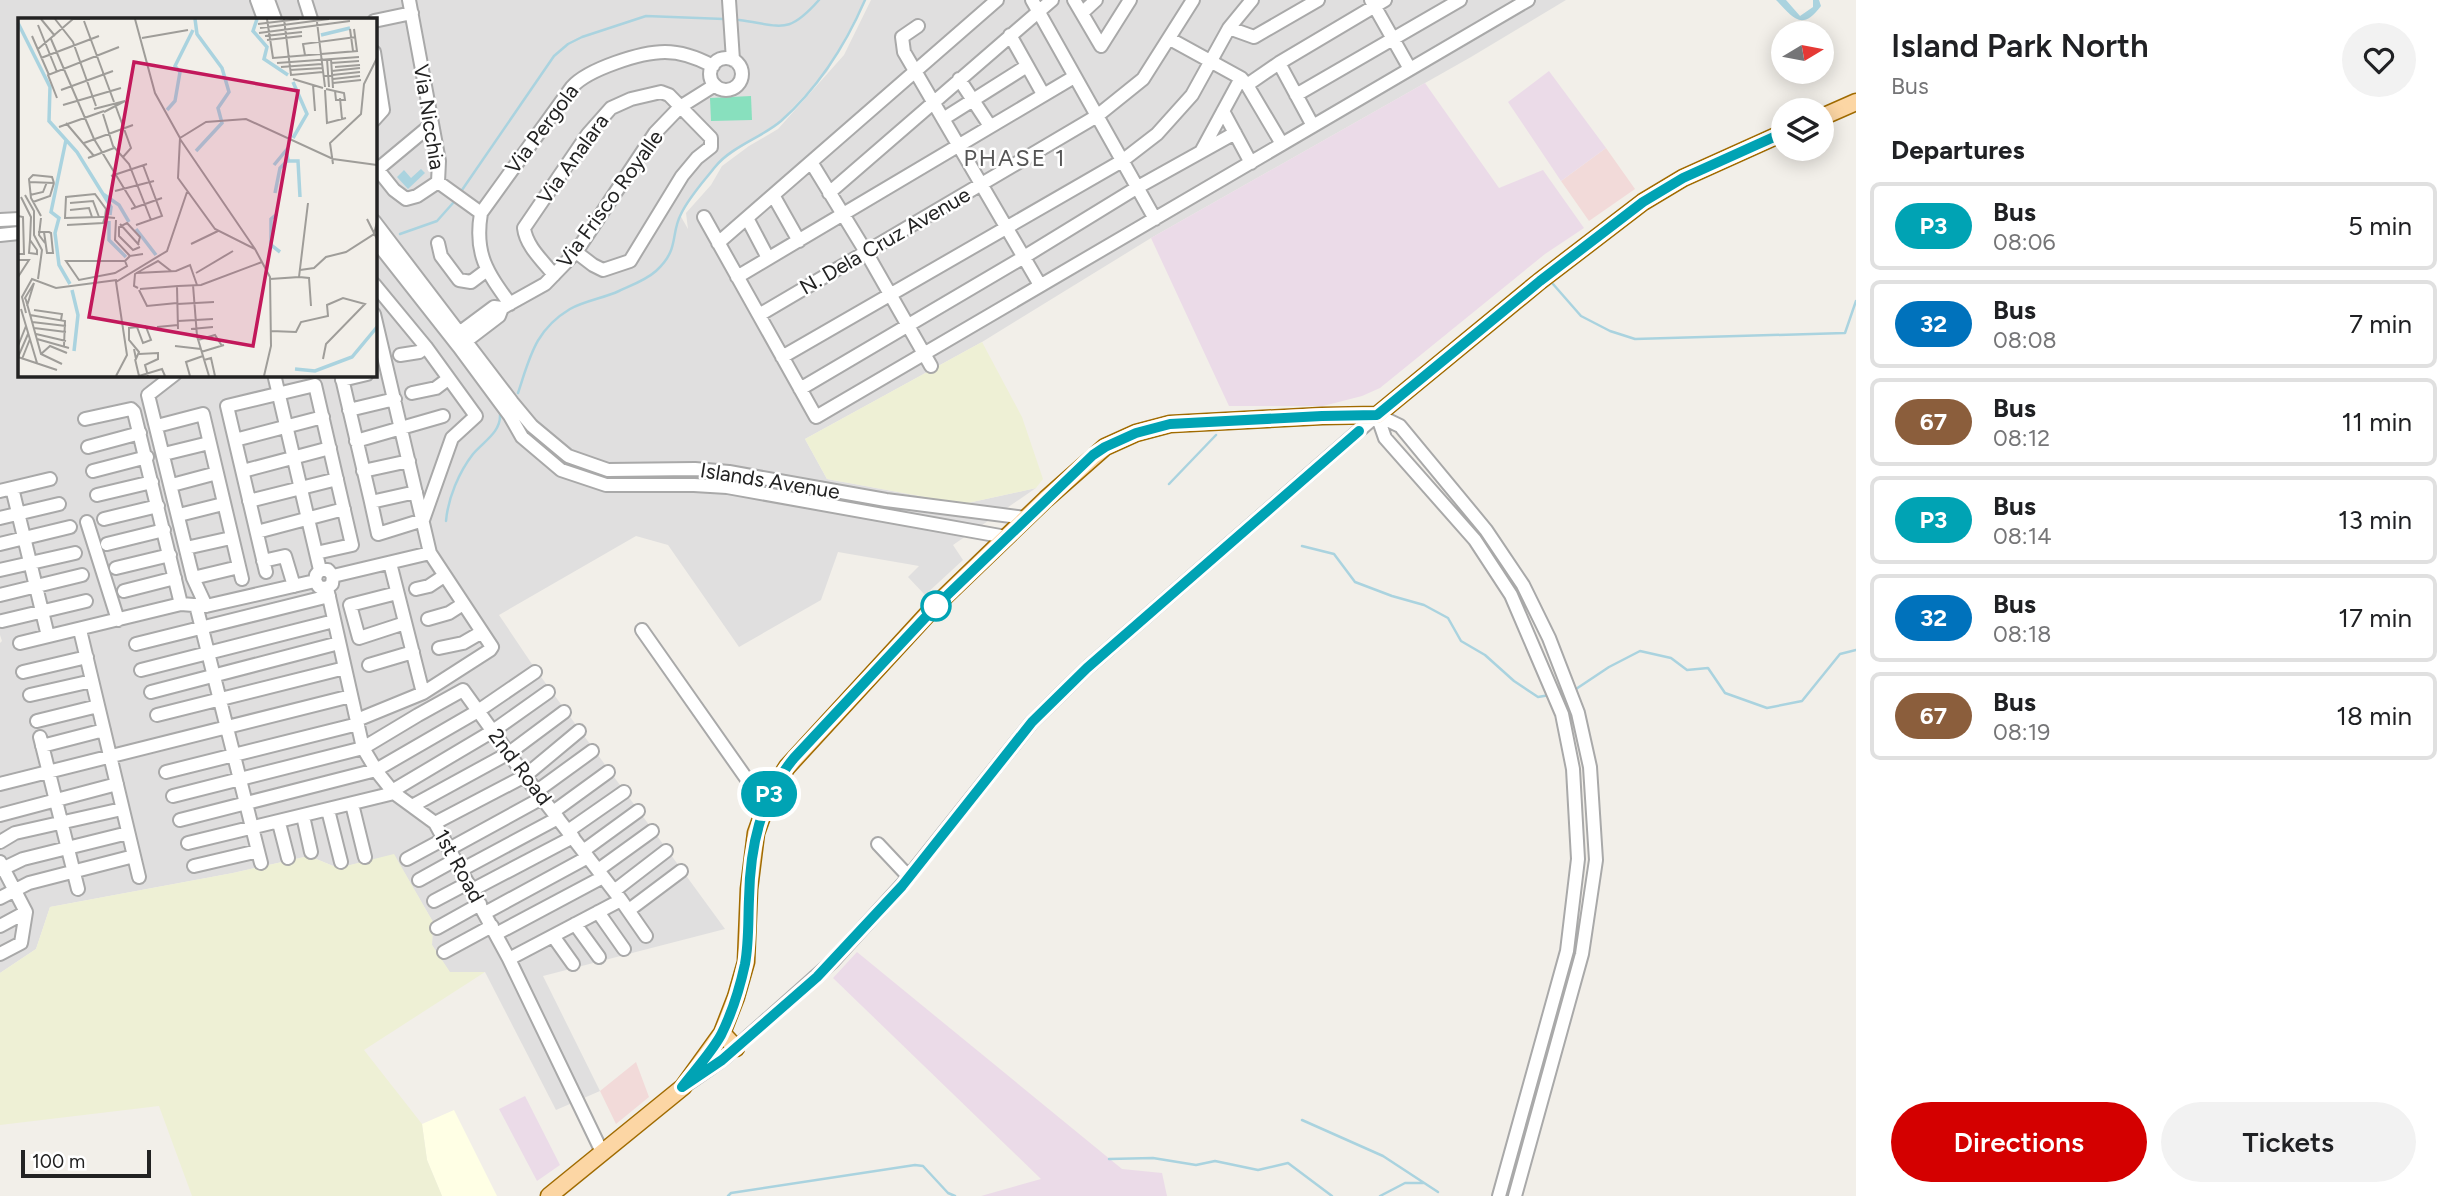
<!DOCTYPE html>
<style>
:root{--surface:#fff;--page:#f2f2f2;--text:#202124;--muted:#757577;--line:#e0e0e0;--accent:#d40000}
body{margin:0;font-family:Figtree,sans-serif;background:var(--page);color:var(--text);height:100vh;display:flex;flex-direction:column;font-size:26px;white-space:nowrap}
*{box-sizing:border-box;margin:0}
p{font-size:23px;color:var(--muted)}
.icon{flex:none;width:38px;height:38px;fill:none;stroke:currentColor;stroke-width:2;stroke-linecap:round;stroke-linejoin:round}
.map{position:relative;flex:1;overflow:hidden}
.side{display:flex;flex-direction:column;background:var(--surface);width:595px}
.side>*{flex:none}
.badge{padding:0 14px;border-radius:23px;font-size:24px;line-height:46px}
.needle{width:46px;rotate:80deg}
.controls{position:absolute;left:1771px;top:21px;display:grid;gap:14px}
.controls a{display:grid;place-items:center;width:63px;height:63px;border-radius:50%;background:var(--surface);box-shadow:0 4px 18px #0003;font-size:35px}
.scale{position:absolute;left:21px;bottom:18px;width:130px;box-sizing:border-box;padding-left:7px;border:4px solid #222;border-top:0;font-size:19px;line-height:24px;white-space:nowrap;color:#222;-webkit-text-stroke:5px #fff;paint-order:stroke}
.map>.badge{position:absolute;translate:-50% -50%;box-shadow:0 0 0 4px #fff}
h2{padding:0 35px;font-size:26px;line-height:63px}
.round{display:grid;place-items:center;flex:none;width:74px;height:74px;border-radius:37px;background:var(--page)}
.overview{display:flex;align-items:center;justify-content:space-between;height:119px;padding:0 35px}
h1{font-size:33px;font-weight:600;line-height:52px}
.button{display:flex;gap:14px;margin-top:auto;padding:14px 35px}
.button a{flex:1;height:80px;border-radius:42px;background:var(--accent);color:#fff;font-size:28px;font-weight:600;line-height:80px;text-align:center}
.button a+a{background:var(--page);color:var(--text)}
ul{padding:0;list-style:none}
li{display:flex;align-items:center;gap:21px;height:88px;margin:0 14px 10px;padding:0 21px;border:4px solid var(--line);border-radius:10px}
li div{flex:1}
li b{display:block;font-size:26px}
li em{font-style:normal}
li .badge{min-width:77px;font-weight:700;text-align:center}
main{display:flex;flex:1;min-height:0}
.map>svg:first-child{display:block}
.residential{fill:#e0dfdf;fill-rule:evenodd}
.commercial{fill:#f2dad9}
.industrial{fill:#ebdbe8}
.education{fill:#ffffe5}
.farmland{fill:#eef0d5}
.pitch{fill:#88e0be}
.water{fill:#aad3df}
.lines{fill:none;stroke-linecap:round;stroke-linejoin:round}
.stream{stroke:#aad3df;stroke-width:2.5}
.minor-casing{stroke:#a9a9a9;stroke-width:16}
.major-casing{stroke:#a06b00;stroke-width:19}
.minor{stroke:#fff;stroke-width:12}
.major{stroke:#fcd6a4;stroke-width:16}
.line-casing{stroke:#fff;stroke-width:16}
.line{stroke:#00a3b4;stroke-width:10}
.stop-dot{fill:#fff;stroke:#00a3b4;stroke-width:3.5}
.labels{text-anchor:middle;stroke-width:5;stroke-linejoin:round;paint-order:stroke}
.street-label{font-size:21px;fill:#222;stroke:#fff}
.neighbourhood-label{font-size:23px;letter-spacing:2px;fill:#555;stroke:#fff}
.inset-river{fill:none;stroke:#aad3df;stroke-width:3.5}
.inset-road{fill:none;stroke:#9f9d99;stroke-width:2}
.view{fill:#c2185b;fill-opacity:0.15;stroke:#c2185b;stroke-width:3.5}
.inset-edge{fill:none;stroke:#222;stroke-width:3.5}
</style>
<main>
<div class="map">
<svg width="1856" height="1196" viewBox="0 0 1856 1196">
<rect width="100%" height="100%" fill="#f2efe9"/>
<path class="residential" d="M0,0H865L827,72L779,122L718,163L699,188L680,215L688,229L686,213L711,185L722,166L749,146L778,129L844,55L871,0H1566L1471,57L1151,238L982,342L805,439L827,479L963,504L1036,488L953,545L963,560L925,595L908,577L919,566L838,552L821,600L739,647L668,545L636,536L499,615L536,670L725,929L543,976L600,1091L556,1110L485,972L450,973L432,945L433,922L394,855L338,868L309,856L233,873L50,907L36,949L0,973V643L2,641L0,635ZM19,19H374V374H19Z"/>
<path class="commercial" d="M1606,148L1635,189L1589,221L1561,181Z
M636,1062L649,1097L616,1124L600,1091Z"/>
<path class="industrial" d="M1549,71L1606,148L1561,181L1508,102Z
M1425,83L1499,188L1543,170L1584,228L1545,254L1380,388L1362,396L1323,406H1229L1151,238Z
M857,952L1122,1169L1162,1173L1167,1196H981L1041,1179L833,978Z
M525,1096L560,1165L537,1181L499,1109Z"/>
<path class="education" d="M454,1110L497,1196H442L427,1160L422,1124Z"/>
<path class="farmland" d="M982,342L1022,417L1043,479L1036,488L963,504L827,479L805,439Z
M394,854L433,922L432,945L450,972H485L364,1050L422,1124L427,1160L442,1196H192L159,1106L0,1125V973L36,949L50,907L233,873L309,856L338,868Z"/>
<path class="pitch" d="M751,96L752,120L711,121L710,98Z"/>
<path class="water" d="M1776,0H1786L1800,16L1813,7V0H1819L1821,6C1801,33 1792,16 1776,0Z
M421,169L425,173L408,189L397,177L404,170L411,178Z"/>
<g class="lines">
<path class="stream" d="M739,20C783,26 788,35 819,0
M462,190L554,56L568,44L582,37L646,16L724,19
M400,234L437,221L453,203
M1553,284L1581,316L1610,331L1635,339L1845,333L1856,301
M518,393C530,357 535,330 570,309C584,301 604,298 619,291C632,285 646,280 656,271C680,249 670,235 681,214C689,197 704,181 715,167C732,146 761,138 781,121C818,88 845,46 865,0
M1169,484L1216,435
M446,521C448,498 459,472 473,454C483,442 501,432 500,415
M1302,546L1334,554L1355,582L1392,596L1424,605L1448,618L1461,641L1485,655L1514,681L1538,697L1550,695
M1573,691L1609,667L1640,651L1671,658L1687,670L1708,668L1725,693L1767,708L1802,701L1840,654L1856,650
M1302,1120L1383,1156L1438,1192
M1109,1159L1153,1158L1196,1165L1215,1161L1258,1170L1288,1163L1332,1196
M728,1196L731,1193L915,1165L923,1166L948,1193L955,1196
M1380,1196L1405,1183H1423"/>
<defs>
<path id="minor" d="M257,0L264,19
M268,0L275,19
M305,0L311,19
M409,0L439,161L438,182
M729,0L733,60
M1032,0L1155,219
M1074,0L1101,46L1130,0
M1371,0L1410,69
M1082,13L1096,0
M374,21L412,13
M918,26L902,37L904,52L1040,285
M1229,28L1254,37L1318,0
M1010,35L1043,94
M1170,39L1241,78L1247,85L1279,63L1385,0
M374,52L383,110L374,120
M710 74a16 16 0 1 1 32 0a16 16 0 1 1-32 0Z
M1279,63L1313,126
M959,79L990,126
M1247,85L1282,144
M1296,95L1460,0
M1223,111L1251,163
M943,119L1027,66
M1202,150L1241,78
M811,162L866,252L931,366
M374,165L394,190L406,199L417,196L438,182
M378,169L432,124
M438,182L481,213
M829,193L1052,0
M773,195L799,241
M704,217L816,417L1528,0
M747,218L768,258
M0,220L19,219
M374,221L512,402L532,426L568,456L608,470L695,469L729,472L886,500L1026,518
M0,235L19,233
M374,239L459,347L510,416L522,437L561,470L606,485H694L727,487L1006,537
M438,243L441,256L459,280L471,282L487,270
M718,243L997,0
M554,275C543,261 526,246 524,228L588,134L611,108L631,99L661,92L669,95L711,138V147L697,158L682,176L630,261L603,270L593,265L576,252
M737,277L1074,77
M374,284L426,347L476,416L452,438L423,520L378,534L371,502L416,492
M510,304C487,272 474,254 481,213L572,87C588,69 641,52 665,52C682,52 698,58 713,66
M759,315L1097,116L1143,79L1193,0
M455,336L494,307L502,308L545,284L576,252L655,133L680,107L715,85
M461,345L499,316L502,308
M400,355L419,352L426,347
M782,357L1122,161L1157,134L1192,95L1229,28L1252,0
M175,374L148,395L193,578L206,606
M274,374L320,570L316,575L315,581L319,587L327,588L332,584L333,576L328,570H320
M341,374L371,502
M342,380L367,374
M800,389L1024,257L1138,187L1235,133
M412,393L436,388L448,379
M349,410L395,399
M1377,415L1400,426L1486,530L1523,585L1549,638L1578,713L1590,767L1596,860L1582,954L1515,1196
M1377,415L1385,438L1475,540L1511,595L1562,714L1573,769L1578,859L1567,951L1499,1196
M85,419L131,409L134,412L181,604
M157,426L203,414L242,579
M235,440L323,417
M356,441L443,416
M88,447L140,433
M164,454L209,443
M93,471L147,457
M243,471L330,448
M363,471L409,461
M172,485L217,473
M12,488L48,636
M0,491L50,479
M97,495L152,482
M249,501L337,479
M179,515L223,504
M0,518L59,504
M104,519L158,506
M87,522L118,620
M257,532L344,509
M0,544L70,527
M107,544L164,530
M186,548L231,538
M263,561L285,556L294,586
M390,563L423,693
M116,568L170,555
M0,570L75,553
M266,572L227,406L315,385L352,545L316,553
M333,576L430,553
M193,578L239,567
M327,588L363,748L378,773L394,793L435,823L509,959L602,1152
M416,589L429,586L444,576
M124,591L175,578
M397,593L350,605L359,638L405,623
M0,595L82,575
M196,605L261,863
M428,619L449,613L463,604
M2,621L86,601
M80,630L139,877
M642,630L765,805
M20,643L181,604L206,606L315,581
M136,644L329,596
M439,648L463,643L482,632
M369,665L413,652
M141,670L334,621
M23,672L87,657
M151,692L339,643
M30,695L92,681
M157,715L345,668
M357,720L423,693L490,650L492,647L430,553L374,314
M37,721L98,706
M40,737L78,889
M42,746L104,730
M166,772L358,724
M0,784L351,696
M392,791L493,731L548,692
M537,791L592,751
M173,796L363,748L418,715L463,690L525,776L621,900L646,936
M352,804L365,857
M412,806L509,753L564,712
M328,810L341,862
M553,812L608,772
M0,815L117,784
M303,816L311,852
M180,820L376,770L478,711L535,672
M279,823L288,858
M435,823L525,776L579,731
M568,831L624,792
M0,842L15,833L122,809
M188,843L394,793
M878,844L909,877
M449,849L542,798
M583,851L638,811
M407,859L444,839
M194,866L258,851
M0,870L23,859L128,833
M461,870L558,818
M598,870L652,831
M419,880L455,860
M472,890L573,837
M614,891L666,851
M0,898L29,883L134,856
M434,901L468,883
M629,910L681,871
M598,912L624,949
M485,913L588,857
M575,924L599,957
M0,926L26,912
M437,928L480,904
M496,934L603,877
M553,936L573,964
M444,952L492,926
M0,954L21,943L26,912L0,862
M509,959L621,900
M689,1083L722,1060L832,962L902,885L1032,722L1087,668L1377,415"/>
<path id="major" d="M1822,117L1856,102
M722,1033L736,1048
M549,1196L683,1087L722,1033L736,997L746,962L749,889L756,833L770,794L787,767L935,606L1046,499L1105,447L1136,433L1170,424L1322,416L1377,415L1540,281L1643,202L1683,178L1783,133"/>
</defs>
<use href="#minor" class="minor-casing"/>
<use href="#major" class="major-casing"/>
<use href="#minor" class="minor"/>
<use href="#major" class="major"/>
</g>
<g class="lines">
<defs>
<path id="line" d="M1359,431L1087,668L1032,722L902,886L817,977L722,1060L682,1087C695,1070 711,1053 721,1035C732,1013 740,987 745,964C749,942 748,920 749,899C750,847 760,799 794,758L936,606L1093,455L1105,447L1136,433L1170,424L1322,416L1377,415L1540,281L1643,202L1683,178L1783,133"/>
</defs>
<use href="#line" class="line-casing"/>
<use href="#line" class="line"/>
</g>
<circle class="stop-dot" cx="936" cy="606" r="14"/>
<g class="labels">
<g class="street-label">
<text transform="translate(429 117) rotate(81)" y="7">Via Nicchia</text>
<text transform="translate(542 129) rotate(-53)" y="7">Via Pergola</text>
<text transform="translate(573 159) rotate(-54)" y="7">Via Analara</text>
<text transform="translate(610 199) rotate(-54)" y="7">Via Frisco Royalle</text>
<text transform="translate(885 241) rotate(-30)" y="7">N. Dela Cruz Avenue</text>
<text transform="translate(770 481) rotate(9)" y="7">Islands Avenue</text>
<text transform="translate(520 767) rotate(53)" y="7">2nd Road</text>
<text transform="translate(459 866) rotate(61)" y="7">1st Road</text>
</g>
<g class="neighbourhood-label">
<text x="1015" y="166">PHASE 1</text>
</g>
</g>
<g transform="translate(18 18)">
<rect width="359" height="359" fill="#f2efe9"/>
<path class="inset-river" d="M177,1L179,16L204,50L211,74L200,90L204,105L178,133M239,1L235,13L249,29L246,41L270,57M0,5L32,69L31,103L59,134L93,189L92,197M303,17L332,10M275,64L289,96L275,120M149,92L157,83L162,54L157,48L175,12M48,122L33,194L41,200L37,215L41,247L52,266M270,143H280L282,179M256,147L270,130M257,175L262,150L270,142L268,132M85,176L101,187L111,204M259,196L253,201V227L262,234M91,203V222L108,239M118,211L138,237M54,272L60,297L56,333M277,351L297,353L334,339L359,309"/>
<path class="inset-road" d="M23,1L37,18M37,1L55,24L78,88M117,1L137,75L162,120L160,160L197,211L237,231L252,259L253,328L246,358M249,1L255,40L339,33L336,11M266,1L273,57L305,54M66,3L96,84M299,4L307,69M240,6L281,1M20,7L39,54M242,10L311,1M332,11L335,33M241,15L332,3M14,18L31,57M247,18L284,14M124,20L170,12M33,21L76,121L118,190M249,22L284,18M20,31L55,1H72M287,37L285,26L338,19M23,40L81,18M309,41L311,69M313,41L315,70M259,45L341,39M313,45L341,43M263,49L304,46M317,49L342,47M272,52L305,50M314,53L342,50M305,58L342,54M275,61L305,70M315,61L342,58M315,65L343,62M295,67L297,93M308,71L326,75L327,82H318L317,73M43,72L95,53M307,72L309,105L328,100M39,80L30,57L101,29M322,80L324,101M45,87L103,70M98,89L113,130L105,139M76,91L107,83L86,94M85,96L95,128L111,146L133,202M48,105L76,138M41,109L86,93M162,120L188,104L228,101L315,141L359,147M162,121L237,231M66,125L115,107M70,140L96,130M315,146L312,125L343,96L346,66L359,40M93,158L129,146M11,164L36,165M97,173L136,163M7,177L16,193V217L24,232L20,261M12,177L25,174L29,164M3,179L13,199L12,222M15,184L32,178L36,165M52,185L75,183L81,199M113,191L144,180M52,192L71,190L74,199M0,198L5,199L6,236H0M23,198L13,180L11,161L15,157L34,159L36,165M23,200L21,217L27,225M349,201L359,221M98,202L97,222L112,238L125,236M102,206L121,227M49,207L85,205L87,199L88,191L77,176L48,179L47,200L81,199H87L97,200M118,207L144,198L125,147M20,214H31L33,215L35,235H29L26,214M12,222L19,232V236L11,235ZM120,226L122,219L109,205L101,209V218L115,232L122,229M173,226L200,213M0,242H11L0,259M107,243L109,248L97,255L61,262L48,243H107L112,238M282,252L296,250L308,239L328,234L356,216L359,204M118,255L158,253L172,247L179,267M178,255L215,233M281,259L291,260L293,288M252,261L281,259L290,185M175,267L179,318L191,358M160,268L183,267L244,244M159,269L160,311M120,270L116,268L117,256L129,249L140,243L153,253M122,271L160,268M121,272L129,288L159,285M159,286L196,284M9,288L16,265L7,280L8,282L23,336L44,346M3,291L19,345M16,292L44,296L43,302M8,295L4,279L14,261L38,270L99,262M12,297L47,303L46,328M160,303L195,301M14,304L48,308M139,309L160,307M16,310L48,314M173,311L195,309M253,313L278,314L283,304L310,298L309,287L325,280L347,286L308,326L305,341M18,316L48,323M19,321L51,330M180,322L197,317L204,328M0,328L8,308M157,328L183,331M116,331L118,341L121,334L111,322V310L127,308L128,309L133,322L125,325L119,309M183,334L206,327M23,336L32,328L49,335M121,336L140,335V341L127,347L130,358M0,339L39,352M0,339L10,316M4,341L12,321M117,341L121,358L144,351L147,358M186,342L193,340L197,358M98,358L109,337L98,264L149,233L169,174M172,358L168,344L185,338"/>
<path class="view" d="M116,44L280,73L235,328L71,299Z"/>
<rect width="359" height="359" class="inset-edge"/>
</g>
</svg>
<div class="controls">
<a><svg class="needle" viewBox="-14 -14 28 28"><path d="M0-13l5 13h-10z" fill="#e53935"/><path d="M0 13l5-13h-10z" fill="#757577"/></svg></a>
<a><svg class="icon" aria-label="layers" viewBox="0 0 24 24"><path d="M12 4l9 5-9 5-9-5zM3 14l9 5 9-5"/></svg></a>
</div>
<div class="scale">100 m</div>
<b class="badge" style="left:769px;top:794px;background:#00a3b4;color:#fff">P3</b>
</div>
<section class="side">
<div class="overview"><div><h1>Island Park North</h1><p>Bus</p></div><a class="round"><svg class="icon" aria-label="heart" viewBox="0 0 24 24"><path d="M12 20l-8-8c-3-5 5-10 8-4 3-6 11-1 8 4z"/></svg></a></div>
<h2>Departures</h2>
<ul>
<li><span class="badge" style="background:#00a3b4;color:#fff">P3</span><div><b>Bus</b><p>08:06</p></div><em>5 min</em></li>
<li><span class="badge" style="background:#0072bc;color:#fff">32</span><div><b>Bus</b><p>08:08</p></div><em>7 min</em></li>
<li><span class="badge" style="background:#8b5e3c;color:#fff">67</span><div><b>Bus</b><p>08:12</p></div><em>11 min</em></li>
<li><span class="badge" style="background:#00a3b4;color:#fff">P3</span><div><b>Bus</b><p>08:14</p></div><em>13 min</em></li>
<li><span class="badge" style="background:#0072bc;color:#fff">32</span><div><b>Bus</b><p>08:18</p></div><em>17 min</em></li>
<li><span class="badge" style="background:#8b5e3c;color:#fff">67</span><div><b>Bus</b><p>08:19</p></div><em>18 min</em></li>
</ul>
<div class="button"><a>Directions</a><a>Tickets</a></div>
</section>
</main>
